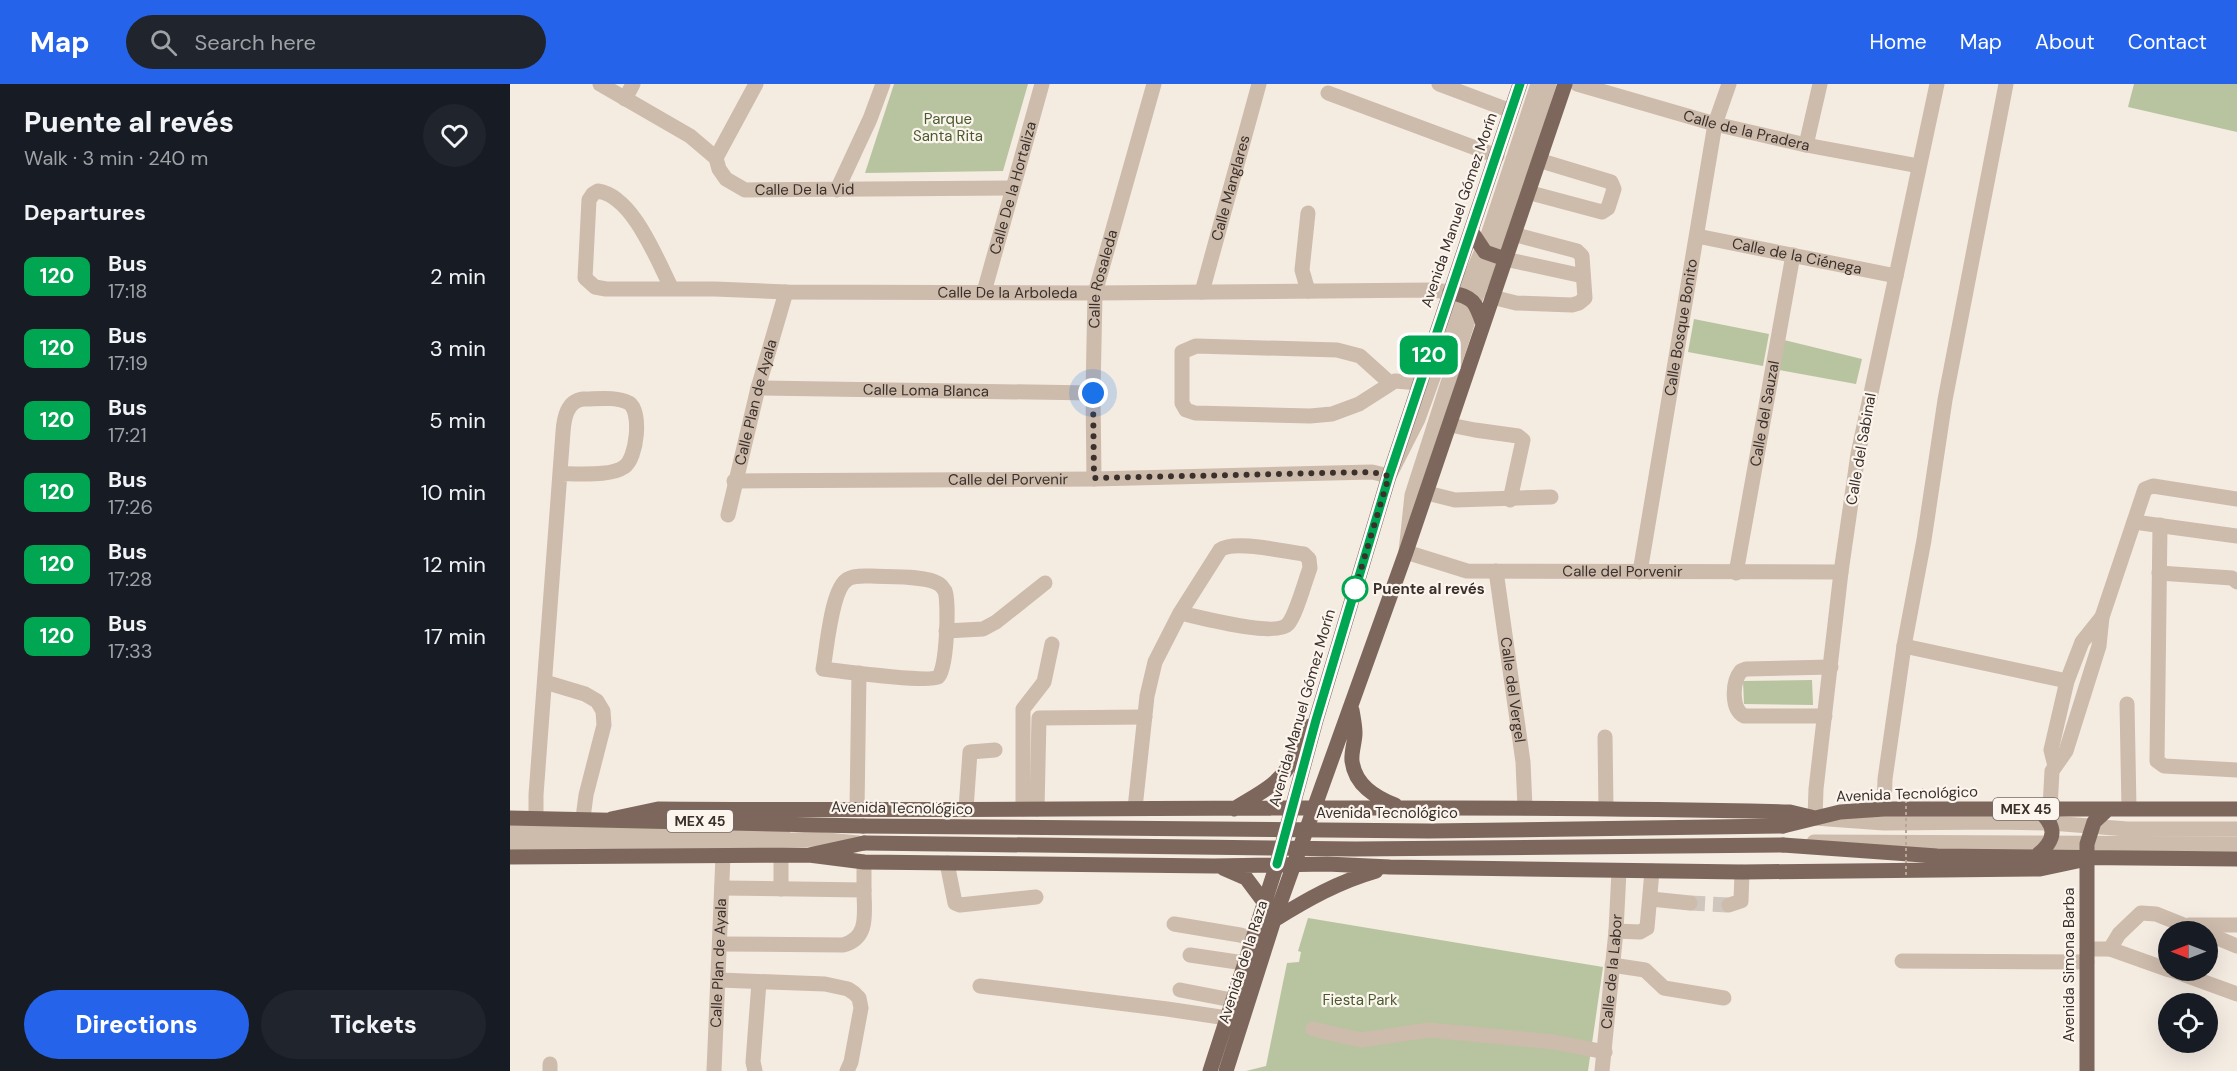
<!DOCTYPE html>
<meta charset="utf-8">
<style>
:root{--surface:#171b24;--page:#20242c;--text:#f1f3f6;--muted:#9ea1a6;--accent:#2563eb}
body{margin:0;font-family:"DM Sans",sans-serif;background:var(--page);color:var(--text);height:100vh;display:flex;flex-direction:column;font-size:22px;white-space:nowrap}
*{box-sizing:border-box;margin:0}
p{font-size:20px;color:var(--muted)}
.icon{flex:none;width:33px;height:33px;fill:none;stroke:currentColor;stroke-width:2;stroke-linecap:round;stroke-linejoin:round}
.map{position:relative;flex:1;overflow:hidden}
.sheet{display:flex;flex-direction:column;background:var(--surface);width:510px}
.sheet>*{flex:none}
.badge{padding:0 12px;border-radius:9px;font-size:21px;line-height:39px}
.needle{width:39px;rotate:270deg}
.controls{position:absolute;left:1648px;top:837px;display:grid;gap:12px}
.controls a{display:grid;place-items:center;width:60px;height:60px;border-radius:50%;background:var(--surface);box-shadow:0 6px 24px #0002;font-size:30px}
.you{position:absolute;width:30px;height:30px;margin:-15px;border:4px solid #fff;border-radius:50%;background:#1a73e8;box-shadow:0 0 0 9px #1a73e833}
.map>.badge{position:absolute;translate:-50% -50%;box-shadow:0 0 0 3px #fff}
h2{padding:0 24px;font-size:22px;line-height:54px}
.round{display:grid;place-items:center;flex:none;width:63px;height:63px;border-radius:32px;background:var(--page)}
.head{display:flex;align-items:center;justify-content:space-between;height:102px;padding:0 24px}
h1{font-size:28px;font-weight:800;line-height:45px}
.button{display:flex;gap:12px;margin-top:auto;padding:12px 24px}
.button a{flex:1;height:69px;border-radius:36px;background:var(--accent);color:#fff;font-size:24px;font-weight:800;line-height:69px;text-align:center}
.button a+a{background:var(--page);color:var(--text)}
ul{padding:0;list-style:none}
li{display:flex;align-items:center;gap:18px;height:72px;padding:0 24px}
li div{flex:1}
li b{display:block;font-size:22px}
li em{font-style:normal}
li .badge{min-width:66px;font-weight:700;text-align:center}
header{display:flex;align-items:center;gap:36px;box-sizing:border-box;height:84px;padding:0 30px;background:var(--accent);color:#fff}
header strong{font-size:28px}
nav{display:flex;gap:33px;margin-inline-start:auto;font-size:21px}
.search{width:420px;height:54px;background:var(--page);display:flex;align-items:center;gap:15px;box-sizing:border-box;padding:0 21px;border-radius:33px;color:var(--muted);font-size:22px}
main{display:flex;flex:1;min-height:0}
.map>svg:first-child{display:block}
.green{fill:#b8c4a0}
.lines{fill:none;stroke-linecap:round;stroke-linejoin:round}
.minor-tunnel{stroke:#cfc6bd;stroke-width:15;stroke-dasharray:15 8;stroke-linecap:butt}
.path{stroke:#b9a596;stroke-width:2;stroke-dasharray:3 3;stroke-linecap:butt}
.minor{stroke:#cdbbac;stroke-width:15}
.major{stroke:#7d675c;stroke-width:15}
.path-bridge{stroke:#b9a596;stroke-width:2;stroke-dasharray:3 3;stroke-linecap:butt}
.major-bridge{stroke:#7d675c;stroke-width:15}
.line-casing{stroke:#fff;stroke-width:14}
.line{stroke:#00a651;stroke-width:9}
.walk{stroke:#3b302b;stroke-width:6;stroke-dasharray:0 10.8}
.stop-dot{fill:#fff;stroke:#00a651;stroke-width:3}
.labels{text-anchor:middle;stroke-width:4.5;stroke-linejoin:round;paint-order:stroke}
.shield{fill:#fbf5ee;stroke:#756b66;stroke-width:1.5}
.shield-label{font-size:14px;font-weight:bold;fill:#3b302b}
.park-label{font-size:15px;fill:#4a5a2e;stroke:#fbf5ee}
.street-label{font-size:15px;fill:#3b302b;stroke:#fbf5ee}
.stop-label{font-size:15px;font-weight:bold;fill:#3b302b;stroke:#fbf5ee;text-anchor:start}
</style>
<header>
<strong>Map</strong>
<div class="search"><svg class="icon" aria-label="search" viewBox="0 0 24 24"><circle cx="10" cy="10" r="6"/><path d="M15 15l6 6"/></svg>Search here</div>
<nav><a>Home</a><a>Map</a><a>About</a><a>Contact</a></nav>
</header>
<main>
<section class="sheet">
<div class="head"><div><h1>Puente al revés</h1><p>Walk · 3 min · 240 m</p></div><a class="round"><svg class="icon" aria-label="heart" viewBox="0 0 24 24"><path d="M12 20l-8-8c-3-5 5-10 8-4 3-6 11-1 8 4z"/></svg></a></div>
<h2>Departures</h2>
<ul>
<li><span class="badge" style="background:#00a651;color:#fff">120</span><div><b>Bus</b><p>17:18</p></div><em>2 min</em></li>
<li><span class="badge" style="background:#00a651;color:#fff">120</span><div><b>Bus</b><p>17:19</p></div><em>3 min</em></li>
<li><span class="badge" style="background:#00a651;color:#fff">120</span><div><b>Bus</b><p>17:21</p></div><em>5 min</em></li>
<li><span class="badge" style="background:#00a651;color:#fff">120</span><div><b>Bus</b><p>17:26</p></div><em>10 min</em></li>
<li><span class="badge" style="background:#00a651;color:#fff">120</span><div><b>Bus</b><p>17:28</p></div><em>12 min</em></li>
<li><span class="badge" style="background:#00a651;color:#fff">120</span><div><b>Bus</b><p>17:33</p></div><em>17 min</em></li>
</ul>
<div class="button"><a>Directions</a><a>Tickets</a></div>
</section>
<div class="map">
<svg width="1727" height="987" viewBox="0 0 1727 987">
<rect width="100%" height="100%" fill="#f4ebe1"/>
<path class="green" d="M384,0H518L493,87L355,89Z
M1624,0H1727V48L1618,23Z
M1184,235L1259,250L1253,282L1178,268Z
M1274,256L1352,275L1346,300L1269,286Z
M1302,596L1303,621L1234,620L1233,597Z
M798,834L1093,883L1078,987H736L756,982L777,879L789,878L791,868L788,867Z"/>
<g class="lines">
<path class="minor-tunnel" d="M1180,819L1219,821"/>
<path class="path" d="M1411,709H1413V704"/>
<g class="minor">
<path id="s1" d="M90,0L180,52L206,74L209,85L216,95L235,106L502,104"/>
<path d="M929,0L1001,27"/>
<path id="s2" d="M1039,0L983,172L964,218L902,411L896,468L957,487L1331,488"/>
<path id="s3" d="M1067,0L1205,40L1296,61L1409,82"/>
<path d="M1427,0L1348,370L1331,488L1306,705L1305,734L1374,739L1484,738L1541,739L1617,745H1727"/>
<path d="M818,9L987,72"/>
<path d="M115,15L123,0"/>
<path d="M1296,61L1310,0"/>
<path d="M206,74L246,0"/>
<path d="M327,106L360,35L373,0"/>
<path d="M1017,108L1092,128L1098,124L1104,105L1101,98L1028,76"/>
<path id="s4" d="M1187,152L1386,192"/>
<path d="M995,175L1073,192"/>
<path id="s5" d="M162,205C147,176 123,112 88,107L83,110L79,116L75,194L85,203L96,205H205L276,208L585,209L922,206L940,208"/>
<path d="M798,207L792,186L798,129"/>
<path id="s6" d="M474,208L532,0"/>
<path id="s7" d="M692,208L749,0"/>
<path d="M982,213L1006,219L1062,221L1069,219L1075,214L1072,172L1067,167L1003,150"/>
<path d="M880,299L850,272L827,266L686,262L672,268V319L676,326L685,329L800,332L822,330L849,320L885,297L909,299"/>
<path id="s8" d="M248,304L583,309"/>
<path d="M940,341L965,346L1008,352L1013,356L1000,416"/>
<path id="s9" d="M584,395L583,309L585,209L644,0"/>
<path id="s10" d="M224,397L584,395L862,388L879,392L908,335L953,211L976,157L1028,0"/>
<path d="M917,409L945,416L1041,413"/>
<path id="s11" d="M218,431L248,304L276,208"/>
<path d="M1624,438L1727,452"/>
<path d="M1650,441L1647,677L1654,682L1727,686"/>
<path id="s12" d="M986,487L1013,678L1015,724"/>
<path id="s13" d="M1130,488L1205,40L1219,0"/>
<path id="s14" d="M1226,489L1283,171"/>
<path d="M1649,489L1722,494L1727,498"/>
<path d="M361,492C378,493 416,491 429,500C432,502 433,504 435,507C439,518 437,587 428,593C417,599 331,587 313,585C317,565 321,504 338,495C344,491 354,492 361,492Z"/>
<path d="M436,547L473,545L486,538L535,499"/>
<path d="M1394,562L1557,597"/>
<path d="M35,598L75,610L87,617L93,627L94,641L76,711L73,734"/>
<path d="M1617,620L1619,724"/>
<path d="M1315,632H1234C1221,625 1222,598 1231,587L1236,585L1321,583"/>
<path d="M1095,653L1096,724"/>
<path d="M1545,682L1541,666L1557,597L1572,558L1592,533"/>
<path d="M625,724L637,612L645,578L670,529L710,466C724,455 776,468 794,470L799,475L800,484C795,497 786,531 778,540C766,554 689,533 670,529"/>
<path d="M1540,724L1542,687L1556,667L1589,562L1592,533L1635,405L1643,402L1727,415"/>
<path d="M347,725L349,589"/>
<path d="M456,725L460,668L485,666"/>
<path d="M513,725V625L534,598L542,560"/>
<path d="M527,725L529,634L635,633"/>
<path d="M1374,725L1375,695L1394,562L1414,456L1435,316L1496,0"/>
<path d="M26,734V711L53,348C54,334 57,317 73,315C87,315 106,312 119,319C132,327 127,375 114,383C100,393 67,389 50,390"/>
<path d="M0,747H273"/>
<path d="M1304,758L1727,760"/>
<path d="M0,760H202L306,755L348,759"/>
<path d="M271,771V805"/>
<path d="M437,779L445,819L450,821L526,813"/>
<path d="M354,806V778"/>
<path d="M1141,815L1180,819"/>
<path d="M1219,821L1231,817L1232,788"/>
<path d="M664,840L730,851L743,855"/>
<path d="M1679,841H1727"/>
<path d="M1106,847L1130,848L1137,844L1142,787"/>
<path d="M1698,850L1727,862"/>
<path d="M210,860L333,861C360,854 354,828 354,806L212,804"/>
<path d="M1577,865H1600L1659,886"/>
<path d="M1600,865L1609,850L1631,829L1646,830L1691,848"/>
<path d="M680,871L734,879"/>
<path d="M1392,877L1577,878"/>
<path d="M1102,881L1135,886L1154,904L1214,914"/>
<path d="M1661,886L1727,910"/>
<path d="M209,896L315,900L338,905L344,909L349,914L351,924L341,978L337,987"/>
<path d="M470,902L657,925L717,934L729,938"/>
<path d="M670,906L722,916"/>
<path d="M803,945L851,956L919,946L1044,958L1095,968"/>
<path d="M40,987V980"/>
<path id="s15" d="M204,987L213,772"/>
<path d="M245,987L243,978L249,898"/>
<path id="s16" d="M1092,987L1106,847L1109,787"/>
</g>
<path class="major" d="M961,147L975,168L995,175
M940,208C964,214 965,217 973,240
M842,626C843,633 845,641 845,649C845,658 841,668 842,677C845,701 865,713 885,721
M724,725C744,712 768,702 780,680C787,667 790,654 800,642
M0,734L353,742
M101,735L148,725C525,728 902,719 1280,728L1305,734
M1273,742L1330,728L1374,725H1727
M1273,761L1427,772L1727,775
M299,771L354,778L704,782L817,780L880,783L1232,788L1530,785L1577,775
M0,773L299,771L354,759
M1525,773C1547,756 1548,742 1526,724
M713,784L736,794L754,818
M764,836C798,815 828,798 866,787
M700,987L767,780L806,636L879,392L1010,0
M716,987L764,836L896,468L1055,0
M1577,987V760L1584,738L1598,725"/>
<path class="path-bridge" d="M1396,710V792"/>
<path class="major-bridge" d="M353,742L919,747L1273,742
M354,759L845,765L1273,761"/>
</g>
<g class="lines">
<defs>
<path id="line" d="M767,780L806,636L879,392L1010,0"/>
</defs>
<use href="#line" class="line-casing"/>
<use href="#line" class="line"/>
<path class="walk" d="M583,309L584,394L862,388L879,392L845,505"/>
</g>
<circle class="stop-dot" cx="845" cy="505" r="12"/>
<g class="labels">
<g class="shield">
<rect x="1483" y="714" width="66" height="22" rx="4.5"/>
<rect x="157" y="726" width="66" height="22" rx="4.5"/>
</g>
<g class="shield-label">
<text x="1516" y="730">MEX 45</text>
<text x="190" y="742">MEX 45</text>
</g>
<g class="park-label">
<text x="438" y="40">Parque<tspan x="438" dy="17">Santa Rita</tspan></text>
<text x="850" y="921">Fiesta Park</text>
</g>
<g class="street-label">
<text dy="5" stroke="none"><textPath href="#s3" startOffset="176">Calle de la Pradera</textPath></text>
<text dy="5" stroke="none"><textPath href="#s6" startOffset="108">Calle De la Hortaliza</textPath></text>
<text dy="5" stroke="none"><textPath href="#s7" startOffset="108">Calle Manglares</textPath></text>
<text dy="5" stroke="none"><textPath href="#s1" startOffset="243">Calle De la Vid</textPath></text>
<text transform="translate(949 126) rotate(-71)" y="5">Avenida Manuel Gómez Morín</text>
<text dy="5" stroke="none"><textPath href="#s4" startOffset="102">Calle de la Ciénega</textPath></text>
<text dy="5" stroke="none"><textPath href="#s9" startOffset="201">Calle Rosaleda</textPath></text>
<text dy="5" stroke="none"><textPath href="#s5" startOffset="644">Calle De la Arboleda</textPath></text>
<text dy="5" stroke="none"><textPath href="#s13" startOffset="248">Calle Bosque Bonito</textPath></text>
<text dy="5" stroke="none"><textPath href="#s8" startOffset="168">Calle Loma Blanca</textPath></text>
<text dy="5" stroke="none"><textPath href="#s11" startOffset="116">Calle Plan de Ayala</textPath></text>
<text dy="5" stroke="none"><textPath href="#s14" startOffset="162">Calle del Sauzal</textPath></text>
<text transform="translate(1351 365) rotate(-80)" y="5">Calle del Sabinal</text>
<text dy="5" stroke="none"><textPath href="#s10" startOffset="274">Calle del Porvenir</textPath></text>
<text dy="5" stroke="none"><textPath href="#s2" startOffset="710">Calle del Porvenir</textPath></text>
<text dy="5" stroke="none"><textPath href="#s12" startOffset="120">Calle del Vergel</textPath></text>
<text transform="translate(792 624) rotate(-74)" y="5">Avenida Manuel Gómez Morín</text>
<text transform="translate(1397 710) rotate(-2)" y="5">Avenida Tecnológico</text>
<text transform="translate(392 724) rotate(1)" y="5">Avenida Tecnológico</text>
<text x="877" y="734">Avenida Tecnológico</text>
<text transform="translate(733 878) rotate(-72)" y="5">Avenida de la Raza</text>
<text dy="5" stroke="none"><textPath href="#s15" startOffset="108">Calle Plan de Ayala</textPath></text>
<text transform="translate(1559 881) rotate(-90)" y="5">Avenida Simona Barba</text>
<text dy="5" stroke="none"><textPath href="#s16" startOffset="100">Calle de la Labor</textPath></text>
</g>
<g class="stop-label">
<text x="863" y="510">Puente al revés</text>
</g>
</g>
</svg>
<div class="controls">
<a><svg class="needle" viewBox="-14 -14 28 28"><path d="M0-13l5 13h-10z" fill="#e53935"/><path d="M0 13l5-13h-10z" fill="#9ea1a6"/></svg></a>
<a><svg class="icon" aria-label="locate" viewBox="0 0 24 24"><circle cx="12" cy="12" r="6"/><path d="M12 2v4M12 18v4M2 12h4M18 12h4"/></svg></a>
</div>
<div class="you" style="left:583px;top:309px"></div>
<b class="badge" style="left:919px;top:271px;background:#00a651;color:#fff">120</b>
</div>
</main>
